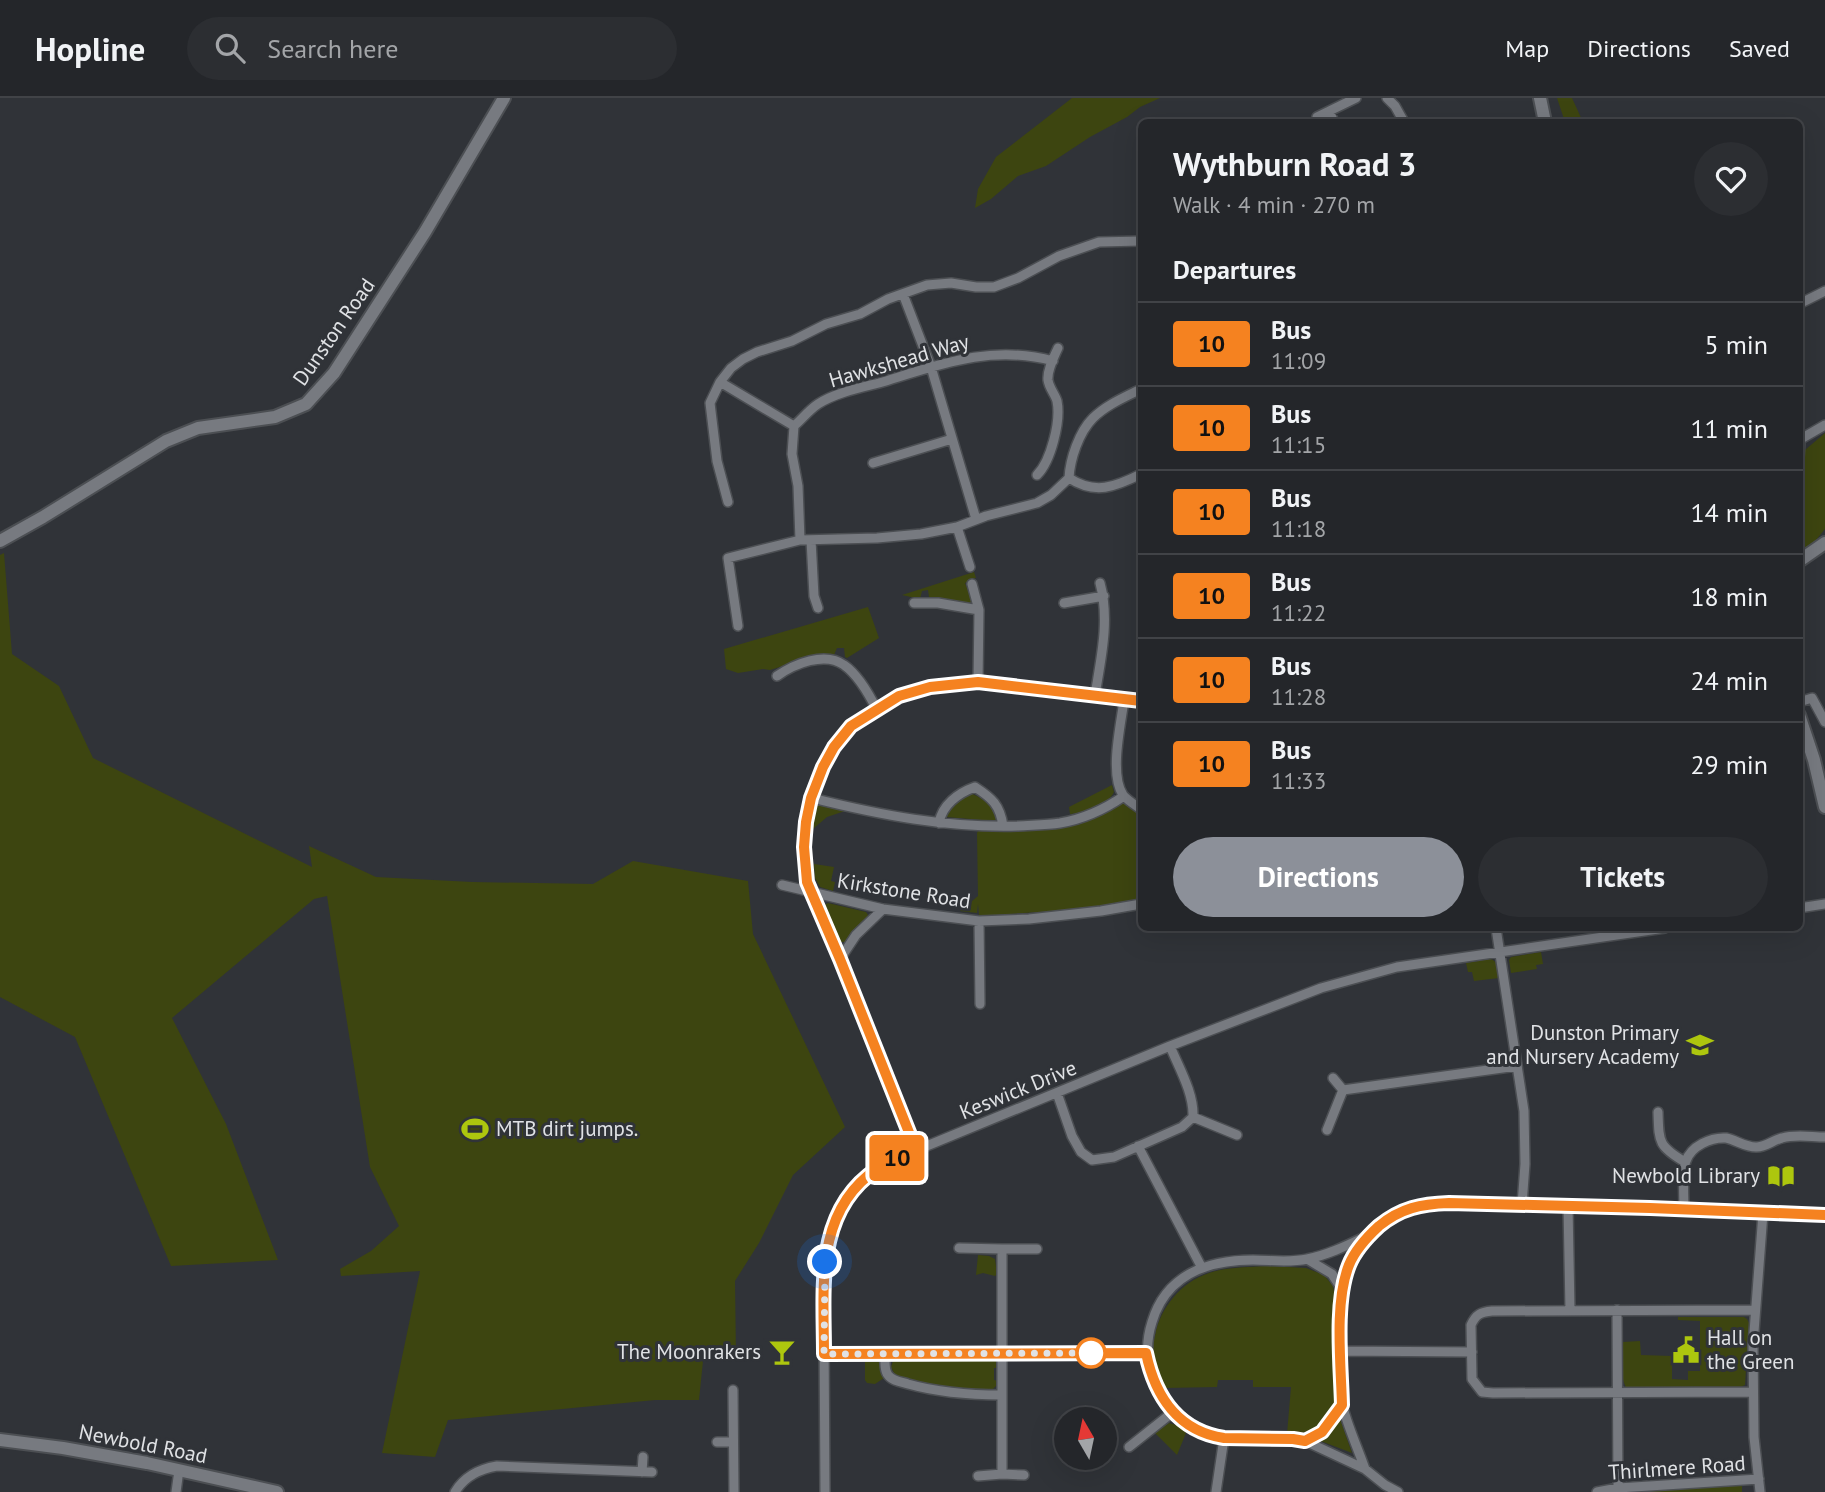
<!DOCTYPE html>
<meta charset="utf-8">
<style>
:root{--surface:#24262a;--page:#2c2e32;--text:#f1f3f6;--muted:#a3a5a8;--line:#414347;--accent:#8c9099}
body{margin:0;font-family:"PT Sans",sans-serif;background:var(--page);color:var(--text);height:100vh;display:flex;flex-direction:column;font-size:26px;white-space:nowrap}
*{box-sizing:border-box;margin:0}
p{font-size:23px;color:var(--muted)}
.icon{flex:none;width:38px;height:38px;fill:none;stroke:currentColor;stroke-width:2;stroke-linecap:round;stroke-linejoin:round}
.map{position:relative;flex:1;overflow:hidden}
.side{position:absolute;left:1138px;top:21px;width:665px;height:812px;display:flex;flex-direction:column;background:var(--surface);border-radius:10px;box-shadow:0 7px 28px #0002,0 0 0 2px var(--line)}
.side>*{flex:none}
.badge{padding:0 14px;border-radius:5px;font-size:24px;line-height:46px}
.needle{width:46px;rotate:351deg}
.tools{position:absolute;left:1054px;top:1309px;display:grid;gap:14px}
.tools a{display:grid;place-items:center;width:63px;height:63px;border-radius:50%;background:var(--surface);box-shadow:0 7px 28px #0002,0 0 0 2px var(--line);font-size:35px}
.you{position:absolute;width:35px;height:35px;margin:-18px;border:5px solid #fff;border-radius:50%;background:#1a73e8;box-shadow:0 0 0 10px #1a73e833}
.map>.badge{position:absolute;translate:-50% -50%;box-shadow:0 0 0 4px #fff}
h2{padding:0 35px;font-size:26px;line-height:63px}
.round{display:grid;place-items:center;flex:none;width:74px;height:74px;border-radius:37px;background:var(--page)}
.overview{display:flex;align-items:center;justify-content:space-between;height:119px;padding:0 35px}
h1{font-size:33px;font-weight:700;line-height:52px}
.primary-button{display:flex;gap:14px;margin-top:auto;padding:14px 35px}
.primary-button a{flex:1;height:80px;border-radius:42px;background:var(--accent);color:#fff;font-size:28px;font-weight:700;line-height:80px;text-align:center}
.primary-button a+a{background:var(--page);color:var(--text)}
ul{padding:0;list-style:none}
li{display:flex;align-items:center;gap:21px;height:84px;padding:0 35px;border-top:2px solid var(--line)}
li div{flex:1}
li b{display:block;font-size:26px}
li em{font-style:normal}
li .badge{min-width:77px;font-weight:700;text-align:center}
header{display:flex;align-items:center;gap:42px;box-sizing:border-box;height:98px;padding:0 35px;background:var(--surface);border-bottom:2px solid var(--line)}
header strong{font-size:33px}
nav{display:flex;gap:38px;margin-inline-start:auto;font-size:24px}
.search{width:490px;height:63px;background:var(--page);display:flex;align-items:center;gap:18px;box-sizing:border-box;padding:0 24px;border-radius:38px;color:var(--muted);font-size:26px}
.map>svg:first-child{display:block}
.green{fill:#3d4510}
.lines{fill:none;stroke-linecap:round;stroke-linejoin:round}
.street-casing{stroke:#4c4f53;stroke-width:12}
.secondary-casing{stroke:#4c4f53;stroke-width:16}
.street{stroke:#777a80;stroke-width:9}
.secondary{stroke:#777a80;stroke-width:12}
.line-casing{stroke:#fff;stroke-width:16}
.line{stroke:#f58220;stroke-width:10}
.walk{stroke:#e0e2e5;stroke-width:7;stroke-dasharray:0 12.6}
.stop-dot{fill:#fff;stroke:#f58220;stroke-width:3.5}
.labels{text-anchor:middle;stroke-width:6;stroke-linejoin:round;paint-order:stroke}
.street-label{font-size:21px;fill:#e0e2e5;stroke:#303338}
.poi-label{font-size:21px;fill:#e0e2e5;stroke:#303338;text-anchor:end}
</style>
<header>
<strong>Hopline</strong>
<div class="search"><svg class="icon" aria-label="search" viewBox="0 0 24 24"><circle cx="10" cy="10" r="6"/><path d="M15 15l6 6"/></svg>Search here</div>
<nav><a>Map</a><a>Directions</a><a>Saved</a></nav>
</header>
<div class="map">
<svg width="1825" height="1394" viewBox="0 0 1825 1394">
<rect width="100%" height="100%" fill="#303338"/>
<path class="green" d="M1072,0H1160L1140,9L1127,19L1090,39L1046,68L1018,78L991,101L975,110L978,91L996,59Z
M1557,0H1572L1583,24H1565Z
M1825,335V431L1811,448L1799,456V385L1803,376L1805,352Z
M4,455L12,556L59,588L93,660L312,769L309,748L376,779L472,784L593,786L633,763L748,783L753,836L845,1029L793,1077L759,1145L735,1183L736,1259L703,1263L699,1302H655L448,1322L435,1359L382,1355L420,1173L341,1178L340,1171L371,1153L399,1128L370,1069L327,798L314,801L172,920L226,1026L278,1162L171,1168L75,939L0,899V457Z
M974,474L976,480L970,481L971,483L965,485L972,503L969,507L932,501L929,499L928,492L922,493L920,501L902,497Z
M868,509L879,540L847,560L845,559L844,550H837L834,557H819L770,572L763,571L738,575L726,571L724,551Z
M1112,687L1114,694C1108,707 1084,715 1070,716L1069,709Z
M970,695C981,699 993,707 997,718L995,723L946,719L947,715L966,697Z
M1121,705H1124L1141,718V802L1069,812L980,818L979,817L978,806L977,815L960,813L978,798L977,735L979,731H1034Z
M822,706L845,711V713L827,719L813,731L815,709L817,707Z
M814,766L834,769L831,783L835,784L833,793L820,789L815,780Z
M828,805L866,814L868,817L867,820L846,844H840L836,842L823,811L824,807Z
M1541,854L1543,866L1536,867L1537,871L1511,875L1509,862L1511,859Z
M1490,861C1499,863 1498,872 1499,880L1474,883L1472,874H1468L1466,865Z
M978,1157L989,1158L995,1161L997,1176L995,1178L983,1175L976,1177Z
M1268,1168L1306,1170L1324,1177L1333,1188L1336,1205L1334,1305C1325,1329 1312,1336 1287,1336L1291,1289H1253V1282H1218L1217,1289L1164,1290C1159,1280 1154,1271 1152,1259C1151,1252 1153,1245 1155,1238C1160,1210 1181,1184 1209,1175C1227,1169 1249,1169 1268,1168Z
M1678,1219H1744L1747,1221L1749,1225L1745,1287L1738,1290L1627,1291C1619,1279 1623,1258 1623,1244L1640,1243L1641,1257L1672,1258V1281L1688,1282V1273H1700V1223L1678,1222Z
M893,1263H996L999,1266L998,1270H994V1282L998,1283V1286L991,1293L933,1289L895,1277L891,1269Z
M865,1264H881L887,1278L875,1286L867,1285L865,1282Z
M1340,1321L1352,1355L1318,1342Z
M1169,1325L1179,1328L1186,1335L1177,1357L1155,1335Z
M1742,1387V1394H1623Z"/>
<g class="lines">
<defs>
<path id="street" d="M1387,0L1395,8L1404,24
M1329,13L1334,24
M1317,19L1356,0
M903,196L931,269L976,421
M1799,206L1825,193
M720,284L794,328
M1799,342L1825,327
M1799,360L1800,343
M873,365L952,341
M1037,377C1051,363 1061,323 1057,303C1055,296 1049,290 1048,282C1047,272 1054,259 1058,250
M1069,380C1095,397 1115,389 1141,376
M728,404L717,363L710,305L720,284L731,270L743,261L757,254L792,243L826,226L860,216L888,201L927,187L951,185L976,189H994L1018,180L1059,158L1099,144L1141,143
M957,429L970,469
M800,442L798,388L792,356L794,328C802,321 809,312 818,306C835,295 859,290 879,285C938,267 991,246 1053,263
M811,442L814,498L818,510
M972,486L979,512L978,584
M914,505H938L979,512
M1064,505L1104,498
M738,528L728,460L800,442L877,440L921,436L957,429L986,418L1037,405L1051,397L1069,380C1070,361 1079,334 1093,320C1106,307 1125,299 1141,291
M777,578C794,566 825,553 844,567C857,576 870,598 877,612
M1095,597C1101,560 1110,522 1100,485
M1124,602C1121,626 1109,676 1123,697C1127,702 1135,707 1141,711
M1799,604L1812,600L1825,624
M812,700C880,717 947,730 1018,728C1032,727 1046,727 1060,725C1084,721 1105,711 1124,698
M939,725C942,707 958,695 975,689C992,700 1000,707 1003,728
M782,787L883,811L979,823L1029,821L1101,813L1141,806
M1799,810L1825,806
M979,823L980,906
M1496,830L1524,1013L1525,1066L1522,1107
M840,861L856,837L883,811
M1343,992L1517,968
M1057,995L1072,1038L1081,1054L1092,1062L1114,1059L1182,1029L1193,1019C1194,995 1179,970 1170,948
M1658,1014C1659,1044 1658,1048 1685,1064
M1193,1019L1237,1037
M1327,1032L1343,992L1333,980
M1138,1048L1202,1170
M916,1052L840,861L807,784L804,749L806,724L812,700L823,669L834,649L851,628L899,598L930,589L978,584L1141,603
M1568,1108L1570,1212
M1684,1111C1684,1100 1682,1072 1686,1063C1691,1048 1711,1039 1726,1040C1736,1042 1747,1050 1757,1049C1766,1049 1773,1042 1782,1040C1795,1036 1811,1039 1825,1039
M1367,1138C1348,1147 1328,1157 1307,1161C1289,1165 1271,1162 1253,1162C1207,1162 1166,1177 1152,1224C1144,1249 1147,1273 1160,1296C1174,1319 1197,1336 1224,1340L1293,1341L1305,1343L1365,1371L1385,1387L1398,1394
M959,1150L1002,1151V1376
M1002,1151H1037
M1307,1161L1332,1176L1343,1193
M1617,1212L1618,1390
M1340,1253L1472,1254
M885,1255C885,1262 884,1272 888,1277C892,1283 902,1284 908,1286C940,1295 969,1297 1002,1297
M824,1256L1146,1255
M733,1292L734,1394
M1753,1294L1493,1295L1482,1294L1472,1281L1471,1227C1476,1216 1481,1214 1492,1213L1755,1212
M1305,1343L1322,1334L1342,1307
M717,1344H733
M1129,1349L1173,1314
M1365,1371C1359,1353 1345,1322 1342,1305C1339,1282 1340,1257 1341,1235C1341,1212 1340,1187 1350,1166C1363,1135 1395,1110 1428,1106C1434,1105 1442,1105 1449,1105L1650,1110L1825,1117
M642,1374L643,1359
M978,1378L1002,1376L1024,1377
M176,1394L179,1372
M455,1394C464,1379 479,1371 497,1368L652,1374
M825,1394C825,1342 824,1290 824,1238C824,1203 820,1164 831,1131C842,1099 867,1077 895,1061L1170,948L1321,890L1397,869L1665,830
M1216,1394L1224,1340
M1597,1394L1618,1390L1759,1381
M1760,1394L1754,1339L1753,1247L1763,1115"/>
<path id="secondary" d="M1540,0L1545,24
M0,443L43,419L166,343L198,330L275,319L306,306L334,275L425,134L504,0
M1799,463L1825,445
M1799,617L1814,662L1825,709
M0,1342L63,1350L147,1365L277,1394"/>
</defs>
<use href="#street" class="street-casing"/>
<use href="#secondary" class="secondary-casing"/>
<use href="#street" class="street"/>
<use href="#secondary" class="secondary"/>
</g>
<g class="lines">
<defs>
<path id="line" d="M1141,603L978,584L930,589L899,598L851,628L834,649L823,669L811,700L806,724L804,749L807,784L840,861L916,1052C903,1058 889,1063 877,1071C814,1113 824,1190 824,1256L1146,1255C1155,1298 1178,1333 1224,1340L1293,1341L1305,1343L1322,1334L1342,1307C1341,1267 1334,1204 1349,1167C1355,1152 1367,1139 1379,1128C1401,1110 1421,1106 1449,1105L1650,1110L1825,1117"/>
</defs>
<use href="#line" class="line-casing"/>
<use href="#line" class="line"/>
<path class="walk" d="M825,1164L824,1256L1098,1255H1091"/>
</g>
<defs>
<symbol id="school-bare" viewBox="-9 -9 18 18"><path d="M0-5L7-2L0 1L-7-2ZM-4 1L0 2.5L4 1V4Q0 6-4 4Z" fill="#adc60e" stroke="#303338" stroke-width="2.5" paint-order="stroke"/></symbol>
<symbol id="stadium-bare" viewBox="-9 -9 18 18"><path d="M0-5a6.5 5 0 1 0 0 10a6.5 5 0 1 0 0-10ZM-3.5-1.8h7v3.6h-7Z" fill="#adc60e" stroke="#303338" stroke-width="2.5" paint-order="stroke"/></symbol>
<symbol id="library-bare" viewBox="-9 -9 18 18"><path d="M-6-4Q-3-5.5-.7-3.5V5Q-3 3-6 4ZM6-4Q3-5.5 .7-3.5V5Q3 3 6 4Z" fill="#adc60e" stroke="#303338" stroke-width="2.5" paint-order="stroke"/></symbol>
<symbol id="civic-bare" viewBox="-9 -9 18 18"><path d="M-.6-6.5H3V-4.5H.6V-3L4-1V1h2V6H-6V1h2V-1L-.6-3ZM-1.2 2.5V6h2.4V2.5Z" fill="#adc60e" stroke="#303338" stroke-width="2.5" paint-order="stroke"/></symbol>
<symbol id="bar-bare" viewBox="-9 -9 18 18"><path d="M-6-5H6L.8 .8V4.5H3.5V6h-7V4.5H-.8V.8Z" fill="#adc60e" stroke="#303338" stroke-width="2.5" paint-order="stroke"/></symbol>
</defs>
<g fill-rule="evenodd">
<use href="#school-bare" x="1681" y="928" width="38" height="38"/>
<use href="#stadium-bare" x="456" y="1012" width="38" height="38"/>
<use href="#library-bare" x="1762" y="1059" width="38" height="38"/>
<use href="#civic-bare" x="1667" y="1233" width="38" height="38"/>
<use href="#bar-bare" x="763" y="1235" width="38" height="38"/>
</g>
<circle class="stop-dot" cx="1091" cy="1255" r="14"/>
<g class="labels">
<g class="street-label">
<text transform="translate(334 234) rotate(-55)" y="7">Dunston Road</text>
<text transform="translate(899 263) rotate(-16)" y="7">Hawkshead Way</text>
<text transform="translate(904 793) rotate(9)" y="7">Kirkstone Road</text>
<text transform="translate(1018 992) rotate(-22)" y="7">Keswick Drive</text>
<text transform="translate(143 1346) rotate(11)" y="7">Newbold Road</text>
<text transform="translate(1677 1370) rotate(-4)" y="7">Thirlmere Road</text>
</g>
<g class="poi-label">
<text x="1679" y="942">Dunston Primary<tspan x="1679" dy="24">and Nursery Academy</tspan></text>
<text x="496" y="1038" text-anchor="start">MTB dirt jumps.</text>
<text x="1760" y="1085">Newbold Library</text>
<text x="1707" y="1247" text-anchor="start">Hall on<tspan x="1707" dy="24">the Green</tspan></text>
<text x="761" y="1261">The Moonrakers</text>
</g>
</g>
</svg>
<div class="tools">
<a><svg class="needle" viewBox="-14 -14 28 28"><path d="M0-13l5 13h-10z" fill="#e53935"/><path d="M0 13l5-13h-10z" fill="#a3a5a8"/></svg></a>
</div>
<div class="you" style="left:825px;top:1164px"></div>
<b class="badge" style="left:897px;top:1060px;background:#f58220;color:#111">10</b>
<section class="side">
<div class="overview"><div><h1>Wythburn Road 3</h1><p>Walk · 4 min · 270 m</p></div><a class="round"><svg class="icon" aria-label="heart" viewBox="0 0 24 24"><path d="M12 20l-8-8c-3-5 5-10 8-4 3-6 11-1 8 4z"/></svg></a></div>
<h2>Departures</h2>
<ul>
<li><span class="badge" style="background:#f58220;color:#111">10</span><div><b>Bus</b><p>11:09</p></div><em>5 min</em></li>
<li><span class="badge" style="background:#f58220;color:#111">10</span><div><b>Bus</b><p>11:15</p></div><em>11 min</em></li>
<li><span class="badge" style="background:#f58220;color:#111">10</span><div><b>Bus</b><p>11:18</p></div><em>14 min</em></li>
<li><span class="badge" style="background:#f58220;color:#111">10</span><div><b>Bus</b><p>11:22</p></div><em>18 min</em></li>
<li><span class="badge" style="background:#f58220;color:#111">10</span><div><b>Bus</b><p>11:28</p></div><em>24 min</em></li>
<li><span class="badge" style="background:#f58220;color:#111">10</span><div><b>Bus</b><p>11:33</p></div><em>29 min</em></li>
</ul>
<div class="primary-button"><a>Directions</a><a>Tickets</a></div>
</section>
</div>
